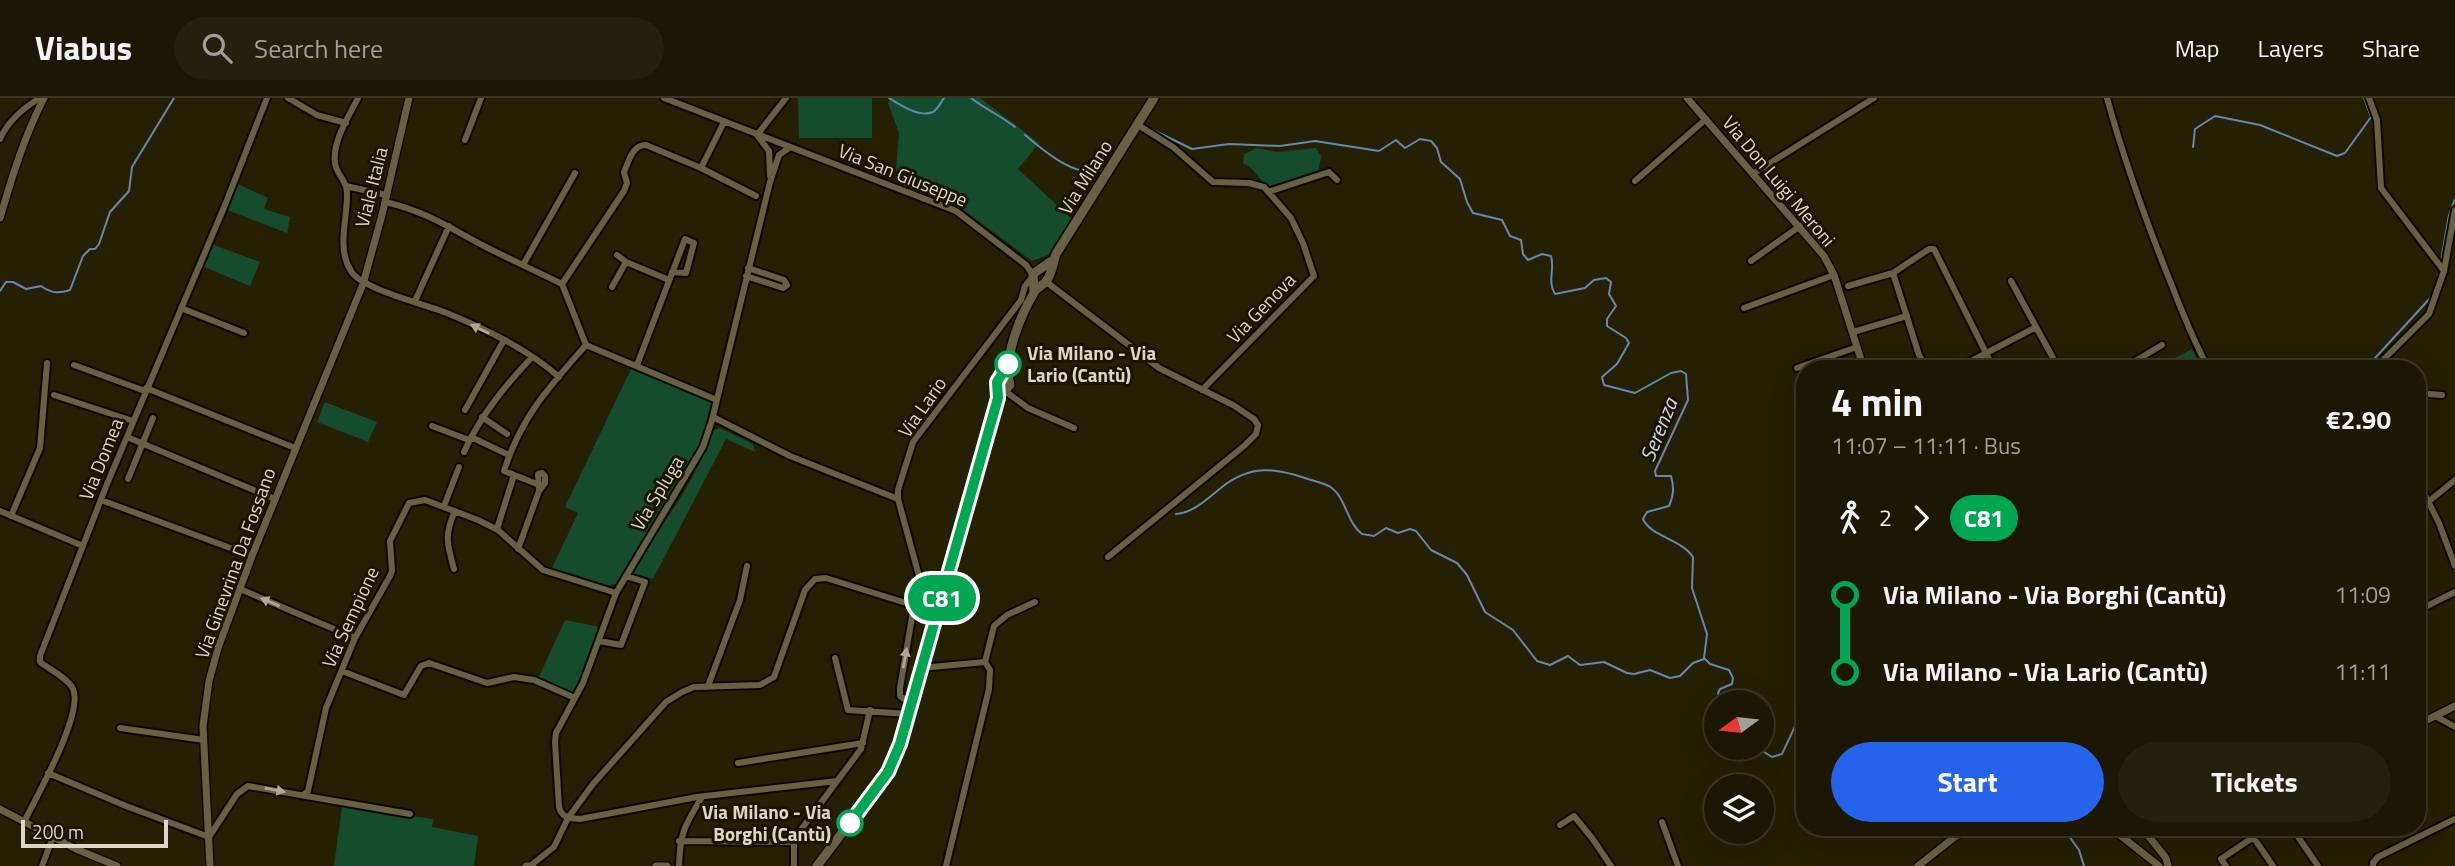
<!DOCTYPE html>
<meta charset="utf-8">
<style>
:root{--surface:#1c1702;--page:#25200c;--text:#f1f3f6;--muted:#a09f99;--line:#3a3624;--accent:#2563eb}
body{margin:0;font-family:"Titillium Web",sans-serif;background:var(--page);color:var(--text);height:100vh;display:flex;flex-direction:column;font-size:26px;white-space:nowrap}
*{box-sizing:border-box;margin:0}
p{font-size:23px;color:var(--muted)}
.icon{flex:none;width:38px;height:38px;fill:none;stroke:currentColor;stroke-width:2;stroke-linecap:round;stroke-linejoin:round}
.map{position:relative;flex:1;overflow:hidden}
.side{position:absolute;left:1796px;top:262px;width:630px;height:476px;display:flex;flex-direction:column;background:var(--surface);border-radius:28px;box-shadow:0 7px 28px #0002,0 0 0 2px var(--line)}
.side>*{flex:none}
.badge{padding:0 14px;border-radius:23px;font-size:24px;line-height:46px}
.needle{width:46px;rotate:255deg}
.fabs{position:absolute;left:1704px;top:592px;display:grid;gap:14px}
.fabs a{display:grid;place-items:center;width:70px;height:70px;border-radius:50%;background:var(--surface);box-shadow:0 7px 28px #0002,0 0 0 2px var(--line);font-size:35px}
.scale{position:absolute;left:21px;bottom:18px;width:147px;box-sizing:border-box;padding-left:7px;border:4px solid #dad7c6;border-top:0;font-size:19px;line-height:24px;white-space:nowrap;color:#dad7c6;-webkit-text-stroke:5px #1b1500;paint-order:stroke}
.map>.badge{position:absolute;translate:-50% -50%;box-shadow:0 0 0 4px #fff}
.legs{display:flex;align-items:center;gap:10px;height:77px;padding:0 35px;font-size:23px}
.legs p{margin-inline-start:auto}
.head{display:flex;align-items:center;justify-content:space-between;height:119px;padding:0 35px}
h1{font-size:38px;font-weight:700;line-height:52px}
.button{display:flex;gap:14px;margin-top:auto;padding:14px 35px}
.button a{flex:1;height:80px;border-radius:42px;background:var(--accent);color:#fff;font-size:28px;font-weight:700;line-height:80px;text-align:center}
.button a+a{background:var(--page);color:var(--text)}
ul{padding:0 35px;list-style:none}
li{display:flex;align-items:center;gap:24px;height:77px;font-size:26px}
li i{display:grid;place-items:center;width:10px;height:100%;margin:0 9px;background:currentColor}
li i::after{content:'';width:18px;height:18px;margin:-9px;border:5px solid;border-radius:50%;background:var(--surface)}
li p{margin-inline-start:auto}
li:first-child i{background:linear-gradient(#0000 50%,currentColor 0)}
li:last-child i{background:linear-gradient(currentColor 50%,#0000 0)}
header{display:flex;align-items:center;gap:42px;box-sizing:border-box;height:98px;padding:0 35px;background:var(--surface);border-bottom:2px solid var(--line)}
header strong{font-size:33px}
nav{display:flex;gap:38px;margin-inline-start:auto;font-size:24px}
.search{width:490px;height:63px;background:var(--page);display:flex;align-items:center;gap:18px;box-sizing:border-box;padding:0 24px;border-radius:38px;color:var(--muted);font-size:26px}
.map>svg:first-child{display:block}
.green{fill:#154c2d}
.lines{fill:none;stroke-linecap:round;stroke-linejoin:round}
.stream{stroke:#6687b0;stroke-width:2}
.minor-casing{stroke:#0e0800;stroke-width:10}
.tertiary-casing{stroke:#0e0800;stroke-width:10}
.secondary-casing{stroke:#0e0800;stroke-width:12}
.minor{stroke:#676143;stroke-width:6}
.tertiary{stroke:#676143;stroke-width:7}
.secondary{stroke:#676143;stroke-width:9}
.oneway{fill:#aca892}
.line-1-casing{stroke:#fff;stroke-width:16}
.line-1{stroke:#00a651;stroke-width:10}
.stop-1-dot{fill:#fff;stroke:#00a651;stroke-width:3.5}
.labels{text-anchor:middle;stroke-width:6;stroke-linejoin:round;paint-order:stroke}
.street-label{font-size:19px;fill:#dad7c6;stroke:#1b1500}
.stop-label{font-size:19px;font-weight:bold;fill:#dad7c6;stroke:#1b1500;text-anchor:start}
.water-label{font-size:21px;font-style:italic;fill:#cedbee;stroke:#1b1500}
</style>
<header>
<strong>Viabus</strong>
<div class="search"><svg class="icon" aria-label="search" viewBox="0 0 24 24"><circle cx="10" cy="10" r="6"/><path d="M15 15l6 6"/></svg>Search here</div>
<nav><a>Map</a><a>Layers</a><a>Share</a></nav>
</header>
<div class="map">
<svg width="2455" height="768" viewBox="0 0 2455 768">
<rect width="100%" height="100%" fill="#251f03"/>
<path class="green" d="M798,0H872V40H799Z
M891,0H980L1039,45L1018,71L1071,120L1048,157L1032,163L957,107L895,84L899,35L888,5Z
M1257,50L1277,54L1316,50L1321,58L1318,76L1270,90C1258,82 1255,70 1243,65L1244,56Z
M236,85L268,100L264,111L290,119L287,135L227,112Z
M211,146L260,164L250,188L202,168Z
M2192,251L2203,271H2155Z
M632,269L712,303L701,344L683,378L616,486L607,488L551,472L578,415L565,409Z
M325,304L377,324L368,344L317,324Z
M720,330L753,346L755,354L726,341L653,481L630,475C659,430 697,384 712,333Z
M565,522L600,529L589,562L573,596L537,583Z
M342,709L433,721L432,729L478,738L474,768H334Z"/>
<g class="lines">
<path class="stream" d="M889,0C900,7 920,20 933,14C938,11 941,4 944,0
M971,0C985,11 1001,18 1015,29
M1143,27L1192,51L1229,46L1280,48L1315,43L1379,53L1396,42L1405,50L1420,41L1431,43L1437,50L1441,64L1460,81L1467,104L1473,115L1502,122L1510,138L1521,142L1523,156L1528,162L1542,156L1551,158C1555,171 1547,184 1555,196L1585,190L1594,182L1606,180L1611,184L1609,196L1616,208L1607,221V228L1626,240L1629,245L1617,266L1602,279L1604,287L1635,295L1671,275L1681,273L1686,276L1688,302L1655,373L1656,378H1671C1674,389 1674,397 1669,408L1647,414L1643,421C1650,438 1681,441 1693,459L1692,490L1707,536L1704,560L1710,566L1729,572L1733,580L1732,586L1720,591L1718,595L1721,604
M1128,34L1134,25
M1025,37C1044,53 1078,83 1104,71
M2193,49L2195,31L2215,18L2260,27L2337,58L2345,55L2371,19L2364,0
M2441,163L2449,117L2455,101
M2437,185L2438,177
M0,193L6,184H13L26,191L41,188C51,195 58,196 70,192L83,158L90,151H95L99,146L110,114L129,93L132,69L174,0
M2365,271L2433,197
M1176,416C1194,415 1209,399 1222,389C1251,366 1276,370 1308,381C1315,383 1323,385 1329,388C1346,398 1346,424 1362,436L1374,438L1386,430L1398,435L1410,431L1416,433L1431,452L1457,465L1467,477L1485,514L1513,532L1537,563L1550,567L1568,558L1580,567L1604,564L1627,575L1634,576L1650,572L1670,580L1680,578L1693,565L1704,561
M1756,649L1772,659L1782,656L1798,622L1802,607L1801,588L1804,585
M2063,730L2079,752L2084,768"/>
<defs>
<path id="minor" d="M288,0L317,17L346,25
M358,0C349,18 332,44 335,65C336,76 347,83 347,94C348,120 336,150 351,173C361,191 425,206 447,215C485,231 528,251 559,279
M664,0L956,113L1026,167L1033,177
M2107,0C2124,62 2146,123 2170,183C2182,213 2193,243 2209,271
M2369,0L2377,22L2381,90L2444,173
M1138,27L1173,49L1213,84L1249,85L1264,89L1291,120L1303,145L1314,178L1202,292
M0,41C8,23 23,10 40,0
M465,42L481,0
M789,50L779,57L770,84L712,322L703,349L616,495L583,585L556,635L555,644L559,709C562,720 569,720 580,721L697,699L837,683
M701,70L724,24
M1754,75L1874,0
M770,78L769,53L757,37L786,0
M1635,83L1706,21
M346,88L386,97
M1268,94L1329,74L1337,82
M385,104C425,113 448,129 484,148C509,161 536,173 562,186L586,247
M617,157L626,164
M1751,163L1800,128
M523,167L575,75
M1893,175L1919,257L1927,271
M746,178L783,190L787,187L784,182L748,170
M1047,183L1049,186L1159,270L1233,307L1254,321L1258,327L1256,336L1244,348L1108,459
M2011,183L2059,271
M562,186L624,93L627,85L624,74C629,63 632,47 646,47L701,70L756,98
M1848,188L1893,175L1929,151H1934L1994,271
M612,189L626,164L669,182
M415,203L449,128
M181,210L244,235
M1744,210L1834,177
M1853,234L1907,218
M586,247L717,302
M74,267L145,293
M637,267L685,141L694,145L686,175L672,174
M1797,270L1857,249
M1956,271L2036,229
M2122,271L2162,247
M2374,271L2429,216L2444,173L2455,112
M146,290L295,350
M1005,293L1028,310L1074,330
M2417,295L2442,297
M54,297L133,323
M465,312L504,242
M482,319L507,336
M713,319L790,358L898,401
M432,328L469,342
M127,339L275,401
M471,339L509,357
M464,354C480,318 505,288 532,259
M128,381L153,320
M2417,381L2439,425L2455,468
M537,386L504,373C521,319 549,289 586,247
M101,402L252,458
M2428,404L2455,382
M444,408L459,369
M0,413L83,448
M11,418L40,350L47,265
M497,431L514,377
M518,451L539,393L545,385V378L542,375L538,376L539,393
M454,471C447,446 444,437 455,413
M240,491L355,540
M2417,513L2455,494
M599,543L621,547L645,484L626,478
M835,560L848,612L908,616
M921,570L985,564
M342,573L404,597L421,568L429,565L487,585L514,579L534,582L575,600
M708,588L740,502L747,468
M911,606L900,598V590L919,478L898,401V392L913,344L1021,202L1025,188L1033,178
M2437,619L2455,629
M120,630L204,642
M738,665L863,645
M48,675L126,708L209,739L237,696L248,688L410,716
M303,697L308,693L326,610L355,540L390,478L392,473L390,443L409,405L425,402L478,422L498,432L543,472L616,495
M25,722C37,698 84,615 73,591C69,581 49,571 40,564V558L107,386L225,107L267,0
M1662,724L1678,768
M1560,727L1574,718L1592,740L1611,768
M2247,730L2273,768
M2292,730L2318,768
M679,743L793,744
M42,768L53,739
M530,768L554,749L568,720L593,686L666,604L682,594L694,589L760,587L774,579L805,492L815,481L826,480L938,515
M679,768C680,734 685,727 702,699
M794,768V741L861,651L870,612
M946,768L989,591L990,572L985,564L994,528L1007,517L1035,504
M2226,768L2221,761L2267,730
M2373,768V765L2378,759L2455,721"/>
<path id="tertiary" d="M1687,0L1824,158L1834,177L1864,271
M0,120C12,79 24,39 44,0
M2417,627L2455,608
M0,711L76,751L117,768
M2111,730L2159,768
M2142,730L2166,760L2168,768
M210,768L203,628L209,583L218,550L252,458L363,186L382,117L409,0
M526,768H532
M656,768H667
M1918,768L1966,730"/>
<path id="secondary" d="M1034,194L1033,176L1050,164
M998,300L1010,287C1002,261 1021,216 1035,193C1039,188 1044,187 1047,182C1052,176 1053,164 1056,156L1154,0
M817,768L888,674L895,660L998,300L997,284L1008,265"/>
</defs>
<use href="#minor" class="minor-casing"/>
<use href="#tertiary" class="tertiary-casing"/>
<use href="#secondary" class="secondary-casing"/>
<use href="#minor" class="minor"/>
<use href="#tertiary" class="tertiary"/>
<use href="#secondary" class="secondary"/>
</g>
<defs><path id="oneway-solid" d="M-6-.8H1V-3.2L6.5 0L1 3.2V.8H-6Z" transform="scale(1.75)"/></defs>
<g class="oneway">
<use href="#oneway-solid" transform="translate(480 231) rotate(-154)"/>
<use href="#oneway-solid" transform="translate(270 504) rotate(-157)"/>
<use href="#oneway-solid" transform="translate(905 560) rotate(-80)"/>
<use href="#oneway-solid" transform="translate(275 692) rotate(11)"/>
</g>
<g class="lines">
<defs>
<path id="line-1" d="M850,725L888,674L900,646L998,300L997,284L1008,266"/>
</defs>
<use href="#line-1" class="line-1-casing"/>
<use href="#line-1" class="line-1"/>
</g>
<g class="stop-1-dot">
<circle cx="1008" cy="266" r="12"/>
<circle cx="850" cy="725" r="12"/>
</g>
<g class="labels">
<g class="street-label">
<text transform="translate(903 77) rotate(22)" y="7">Via San Giuseppe</text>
<text transform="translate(1085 79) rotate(-58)" y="7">Via Milano</text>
<text transform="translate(1779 83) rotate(50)" y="7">Via Don Luigi Meroni</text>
<text transform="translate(371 89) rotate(-76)" y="7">Viale Italia</text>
<text transform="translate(1261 210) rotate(-46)" y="7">Via Genova</text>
<text transform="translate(922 309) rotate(-55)" y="7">Via Lario</text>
<text transform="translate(101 361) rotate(-68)" y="7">Via Domea</text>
<text transform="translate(657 395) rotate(-59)" y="7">Via Spluga</text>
<text transform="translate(235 465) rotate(-70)" y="7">Via Ginevrina Da Fossano</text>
<text transform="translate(350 519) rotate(-65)" y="7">Via Sempione</text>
</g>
<g class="stop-label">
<text x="1027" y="262">Via Milano - Via<tspan x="1027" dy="22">Lario (Cantù)</tspan></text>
<text x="831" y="721" text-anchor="end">Via Milano - Via<tspan x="831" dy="22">Borghi (Cantù)</tspan></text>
</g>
<g class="water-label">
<text transform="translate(1659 332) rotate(-68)" y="7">Serenza</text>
</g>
</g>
</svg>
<div class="fabs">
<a><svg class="needle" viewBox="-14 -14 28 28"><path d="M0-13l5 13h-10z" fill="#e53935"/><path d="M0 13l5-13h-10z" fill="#a09f99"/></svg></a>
<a><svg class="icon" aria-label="layers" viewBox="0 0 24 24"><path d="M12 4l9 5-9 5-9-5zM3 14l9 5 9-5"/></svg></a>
</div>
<div class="scale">200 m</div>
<b class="badge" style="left:942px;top:500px;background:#00a651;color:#fff">C81</b>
<section class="side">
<div class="head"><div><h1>4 min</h1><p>11:07 – 11:11 · Bus</p></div><b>€2.90</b></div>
<div class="legs"><svg class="icon" aria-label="walk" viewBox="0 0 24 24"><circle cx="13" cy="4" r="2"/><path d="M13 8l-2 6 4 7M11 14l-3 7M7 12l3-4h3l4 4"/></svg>2<svg class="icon" aria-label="forward" viewBox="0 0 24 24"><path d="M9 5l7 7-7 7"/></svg><b class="badge" style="background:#00a651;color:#fff">C81</b></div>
<ul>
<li><i style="color:#00a651"></i><b>Via Milano - Via Borghi (Cantù)</b><p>11:09</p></li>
<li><i style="color:#00a651"></i><b>Via Milano - Via Lario (Cantù)</b><p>11:11</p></li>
</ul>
<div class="button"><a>Start</a><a>Tickets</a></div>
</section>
</div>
